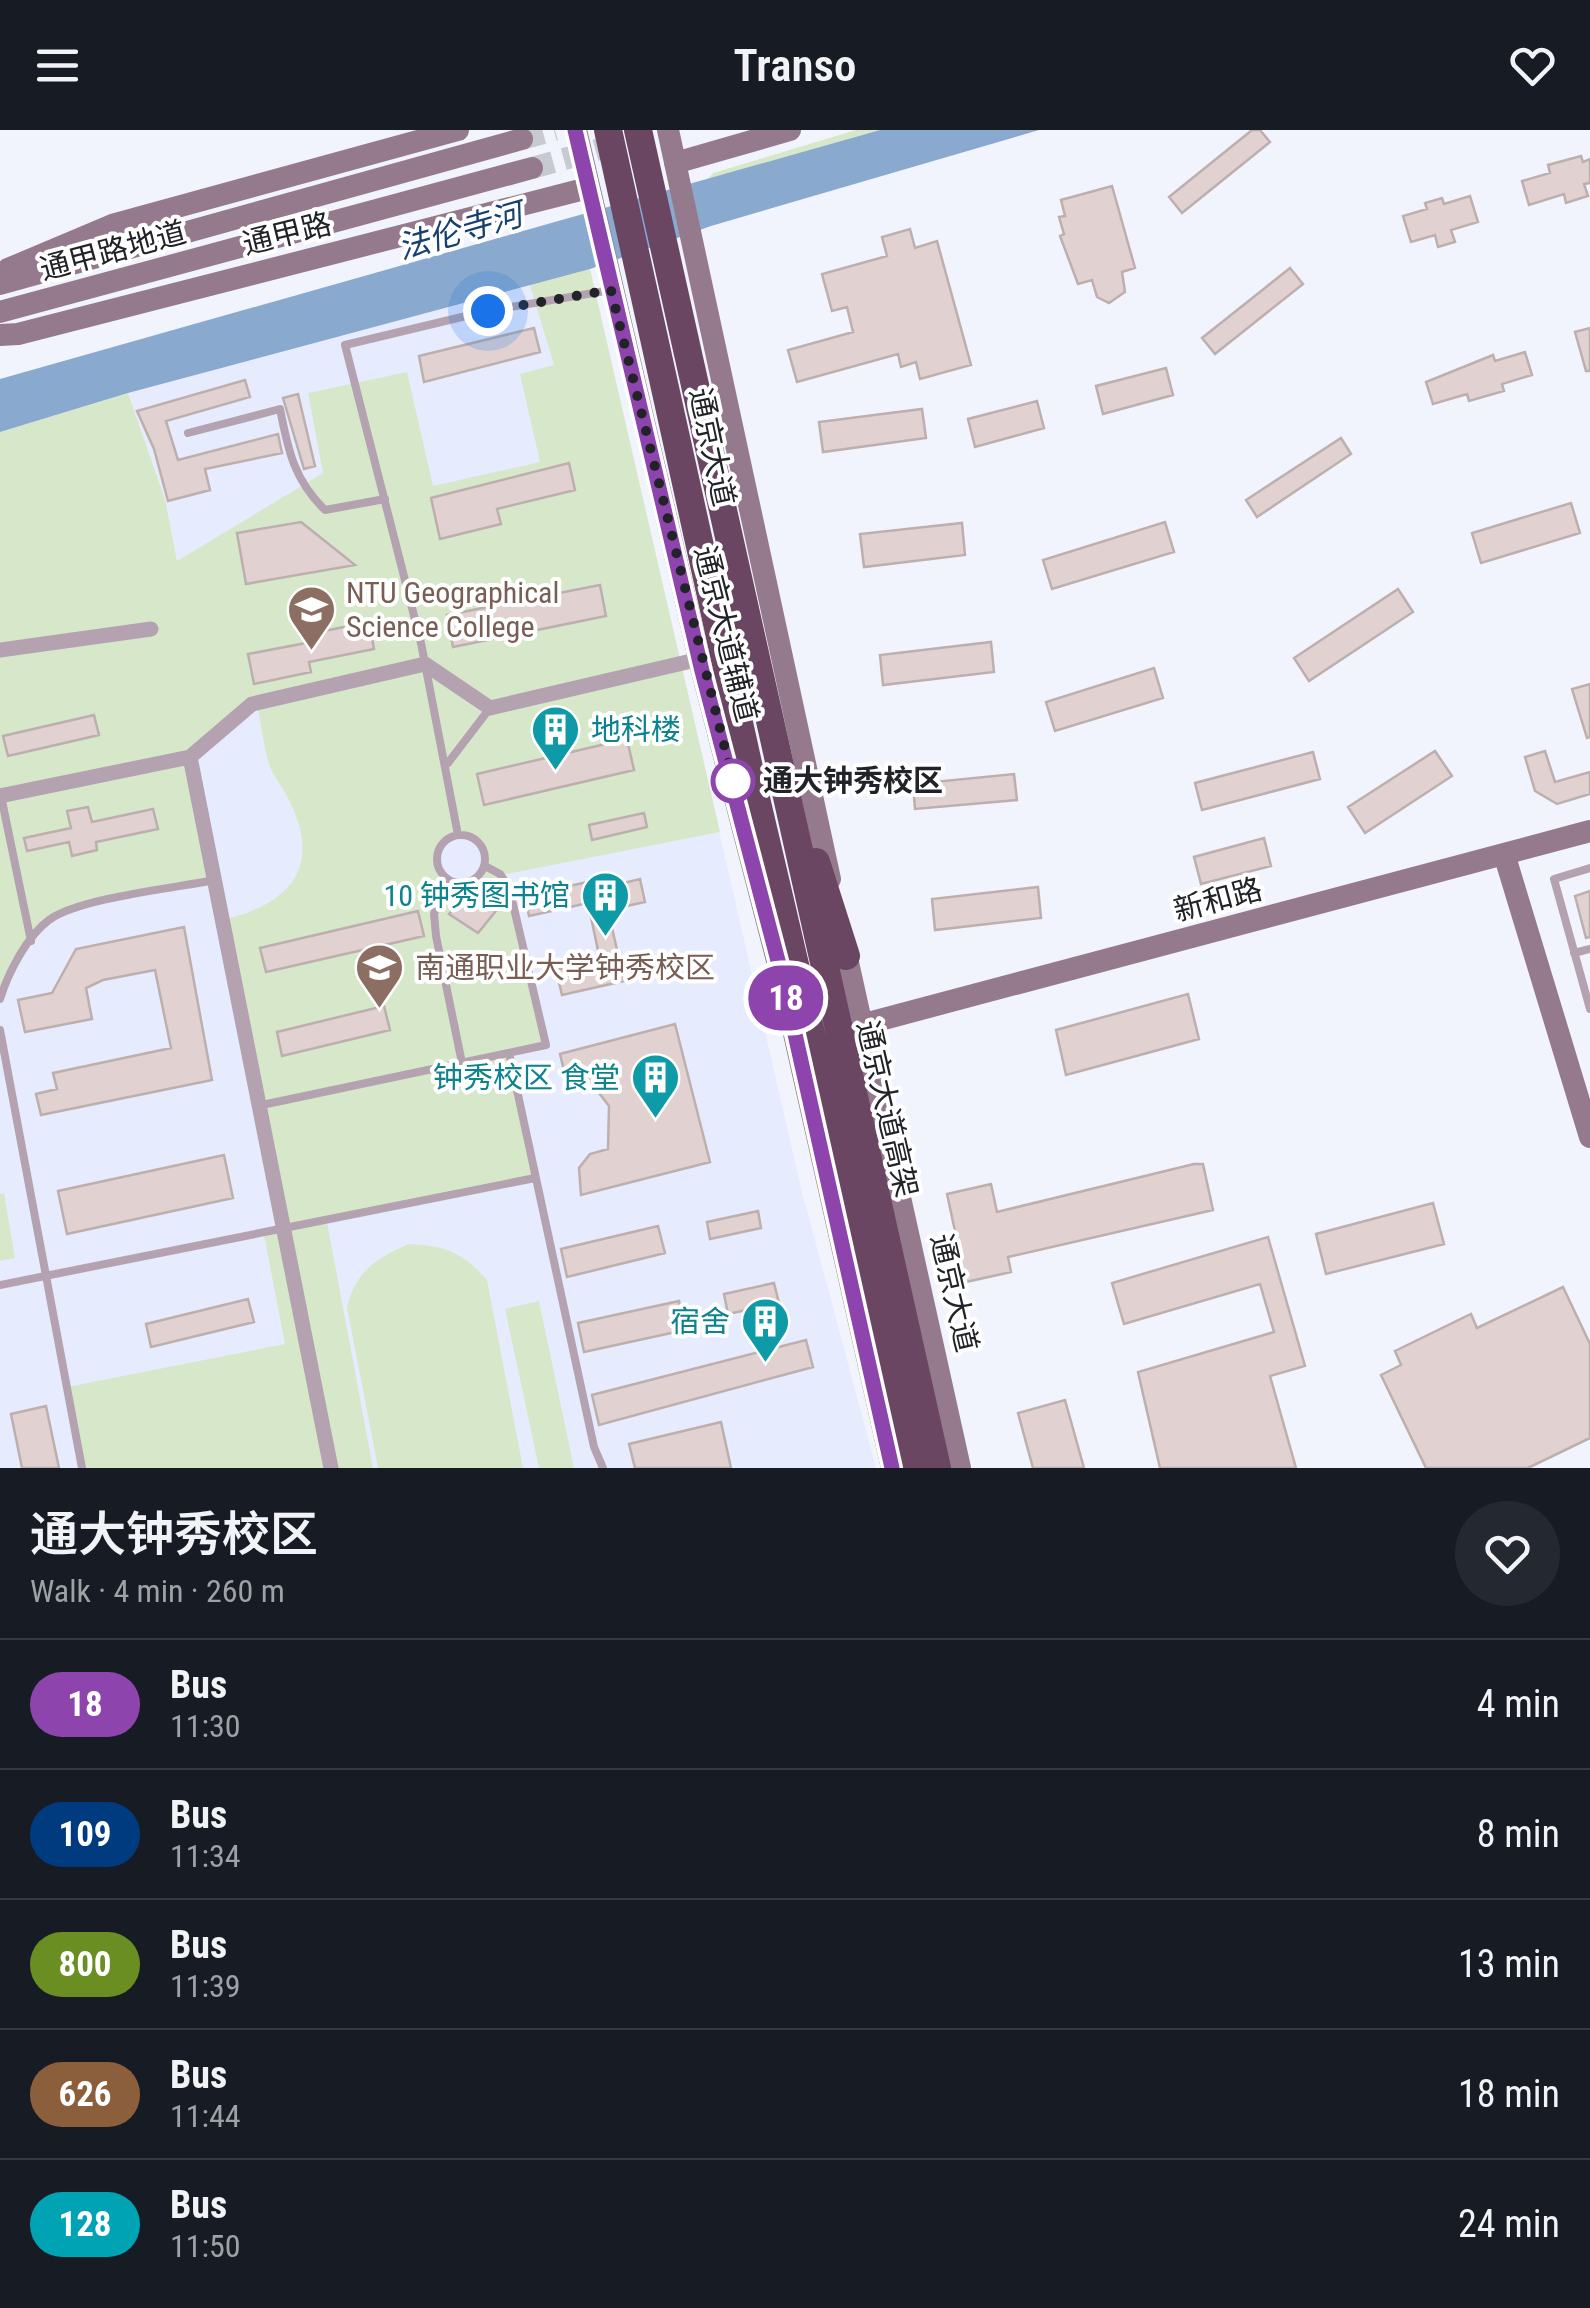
<!DOCTYPE html>
<meta charset="utf-8">
<style>
:root{--surface:#171b24;--page:#242831;--text:#f1f3f6;--muted:#9ea1a6;--line:#363941}
body{margin:0;font-family:"Roboto Condensed","Noto Sans SC",sans-serif;background:var(--page);color:var(--text);height:100vh;display:flex;flex-direction:column;font-size:38px;white-space:nowrap}
*{box-sizing:border-box;margin:0}
p{font-size:32px;color:var(--muted)}
.icon{flex:none;width:55px;height:55px;fill:none;stroke:currentColor;stroke-width:2;stroke-linecap:round;stroke-linejoin:round}
.map{position:relative;height:1338px;overflow:hidden}
.side{display:flex;flex-direction:column;background:var(--surface);flex:1}
.side>*{flex:none}
.badge{padding:0 20px;border-radius:32px;font-size:35px;line-height:65px}
.you{position:absolute;width:50px;height:50px;margin:-25px;border:8px solid #fff;border-radius:50%;background:#1a73e8;box-shadow:0 0 0 15px #1a73e833}
.map>.badge{position:absolute;translate:-50% -50%;box-shadow:0 0 0 5px #fff}
.round{display:grid;place-items:center;flex:none;width:105px;height:105px;border-radius:52px;background:var(--page)}
.overview{display:flex;align-items:center;justify-content:space-between;height:170px;padding:0 30px}
h1{font-size:48px;font-weight:600;line-height:75px}
ul{padding:0;list-style:none}
li{display:flex;align-items:center;gap:30px;height:130px;padding:0 30px;border-top:2px solid var(--line)}
li div{flex:1}
li b{display:block;font-size:38px}
li em{font-style:normal}
li .badge{min-width:110px;font-weight:700;text-align:center}
header{display:flex;justify-content:space-between;align-items:center;height:130px;padding:0 30px;background:var(--surface);font-size:45px;font-weight:600}
.map>svg:first-child{display:block}
.built{fill:#e7ebfe}
.green{fill:#d7e8ca;fill-rule:evenodd}
.water{fill:#8aa9ce}
.building{fill:#e1d2d1;stroke:#bdafae;stroke-width:2.5}
.lines{fill:none;stroke-linecap:round;stroke-linejoin:round}
.secondary-tunnel{stroke:#c8cad2;stroke-width:22;stroke-dasharray:22 11;stroke-linecap:butt}
.lane{stroke:#b5a2b0;stroke-width:8}
.street{stroke:#b5a2b0;stroke-width:15}
.secondary{stroke:#957a8e;stroke-width:22}
.highway{stroke:#6a4662;stroke-width:28}
.line-casing{stroke:#fff;stroke-width:22}
.line{stroke:#8e44ad;stroke-width:15}
.walk{stroke:#222328;stroke-width:10;stroke-dasharray:0 18}
.stop-dot{fill:#fff;stroke:#8e44ad;stroke-width:5}
.labels{text-anchor:middle;stroke-width:8;stroke-linejoin:round;paint-order:stroke}
.street-label{font-size:30px;fill:#222328;stroke:#fff}
.education-label{font-size:30px;fill:#785e54;stroke:#fff;text-anchor:start}
.culture-label{font-size:30px;fill:#0d838f;stroke:#fff;text-anchor:end}
.stop-label{font-size:30px;font-weight:bold;fill:#222328;stroke:#fff;text-anchor:start}
.water-label{font-size:32px;font-style:italic;fill:#164070;stroke:#fff}
</style>
<header><svg class="icon" aria-label="menu" viewBox="0 0 24 24"><path d="M4 6h16M4 12h16M4 18h16"/></svg>Transo<svg class="icon" aria-label="heart" viewBox="0 0 24 24"><path d="M12 20l-8-8c-3-5 5-10 8-4 3-6 11-1 8 4z"/></svg></header>
<div class="map">
<svg width="1590" height="1338" viewBox="0 0 1590 1338">
<rect width="100%" height="100%" fill="#f2f4fd"/>
<path class="built" d="M590,139L801,1058L876,1338H0V584L177,432L165,369L128,263Z"/>
<path class="green" d="M856,0H880L707,50L713,43Z
M590,139L720,702L501,745L509,757L546,915L510,923L535,1048L327,1092L373,1338H82L67,1257L285,1214L264,1105L283,1101L223,790C292,773 323,736 288,668C282,656 273,646 269,634C263,614 261,593 257,573L190,627L215,750C175,758 79,768 49,790C26,807 13,844 0,869V302L128,263L165,369L177,431L323,343L308,263L407,242L433,356L540,332L520,244L554,235L529,152ZM458,705L474,708L486,728L476,749C452,760 433,744 439,719Z
M4,1063L15,1128L0,1131V1064Z
M409,1114C446,1116 462,1122 487,1150L523,1338H378L347,1177C356,1141 376,1128 409,1114Z
M539,1171L574,1338H539L505,1179Z"/>
<path class="water" d="M880,0H1039L711,96L590,139L128,263L0,302V249Z"/>
<path class="building" d="M1252,0H1260L1270,12L1182,83L1169,67Z
M1581,26L1583,32L1590,29V53L1584,54L1588,66L1566,73L1564,64L1529,75L1522,51L1550,43L1548,35Z
M1112,56L1135,138L1122,142L1125,162L1109,173L1097,167L1092,150L1078,154L1060,106L1064,104L1059,87L1065,86L1061,70Z
M1470,66L1478,92L1451,100L1455,112L1438,117L1435,105L1411,112L1403,86L1427,79L1425,73L1442,68L1444,74Z
M910,99L915,118L937,111L971,235L920,249L916,232L901,237L898,224L797,252L788,220L853,202L847,177L832,181L822,144L887,126L882,107Z
M1290,138L1303,154L1215,224L1202,208Z
M534,198L540,222L424,252L419,226Z
M1590,198V241H1586L1575,202Z
M1525,222L1532,245L1502,254L1504,261L1469,271L1467,264L1433,274L1426,252L1493,225L1495,231Z
M1166,238L1173,265L1103,284L1096,256Z
M245,250L250,267L166,291L178,330L278,304L282,323L205,339L210,360L168,371L154,319L137,281Z
M298,264L315,336L304,339L283,268Z
M1037,271L1044,298L975,317L968,289Z
M922,279L926,308L823,322L819,292Z
M1341,308L1351,324L1257,387L1246,370Z
M569,333L575,360L497,379L501,394L440,409L431,368Z
M1571,373L1580,403L1481,433L1472,403Z
M301,392L355,435L246,454L237,403Z
M1165,392L1174,422L1052,459L1043,430Z
M962,393L965,425L864,437L860,404Z
M600,455L606,486L453,517L447,485Z
M1398,459L1413,482L1309,551L1294,528Z
M369,492L374,519L309,532L311,542L254,554L248,524L306,513L304,505Z
M991,512L994,542L883,555L880,525Z
M1154,538L1163,568L1055,601L1046,572Z
M1590,554V607L1587,608L1572,559Z
M94,585L99,605L8,626L3,606Z
M627,609L634,640L484,675L477,644Z
M1435,621L1452,646L1365,703L1348,677Z
M1545,621L1555,652L1590,642V664L1557,674L1535,661L1525,627Z
M1313,622L1320,649L1202,680L1195,653Z
M1014,644L1017,670L915,679L913,654Z
M88,677L92,692L153,679L158,699L96,712L97,720L72,726L69,712L27,721L24,708L71,698L67,681Z
M644,683L647,697L592,710L589,695Z
M1264,708L1271,736L1201,754L1194,727Z
M605,748L607,757L640,749L645,772L608,780L624,851L562,865L556,840L600,830L588,773L529,786L525,766Z
M1038,757L1041,788L935,800L932,769Z
M471,760L499,777L478,803L449,784Z
M1590,761V807L1586,808L1575,766Z
M418,781L424,806L266,842L260,818Z
M184,797L212,950L41,985L36,964L57,959L53,943L171,918L155,840L103,850L86,858L92,889L25,902L18,870L52,863L76,819Z
M1188,864L1199,909L1066,945L1056,900Z
M384,876L390,900L282,926L277,902Z
M675,894L710,1032L581,1065L579,1038L590,1024L608,1019L609,976L589,950L567,953L560,924Z
M224,1025L233,1068L67,1104L58,1061Z
M1194,1034H1203L1213,1080L1008,1127L1011,1142L966,1152L947,1064L991,1054L997,1082Z
M1433,1073L1444,1114L1326,1144L1316,1104Z
M758,1081L761,1098L710,1109L707,1092Z
M658,1096L665,1123L567,1147L561,1119Z
M1268,1107L1305,1236L1270,1246L1296,1338H1160L1138,1242L1274,1202L1260,1154L1124,1194L1112,1153Z
M774,1153L779,1173L728,1184L724,1164Z
M1563,1157L1590,1214V1308L1528,1338H1426L1381,1245L1401,1235L1395,1221L1471,1184L1477,1198Z
M248,1169L254,1192L151,1217L146,1194Z
M679,1171L685,1200L584,1222L578,1193Z
M806,1210L813,1237L599,1295L592,1265Z
M1065,1270L1084,1338H1033L1018,1283Z
M46,1276L59,1338H22L11,1284Z
M721,1292L731,1338H635L629,1314Z"/>
<g class="lines">
<path class="secondary-tunnel" d="M522,9L555,0
M532,38L625,12"/>
<path class="lane" d="M188,303L280,279C288,320 294,350 325,380L385,369
M448,633L490,578
M1,666L31,811
M437 729a24 24 0 1 1 48 0a24 24 0 1 1-48 0Z
M458,705L421,513L345,215L487,181L611,160
M1590,738L1554,749L1590,879
M446,748L434,784L436,806L462,933
M1574,823L1590,819
M0,869C8,843 27,806 49,790C79,768 175,758 215,750
M0,900L82,1338
M509,923L594,1317L603,1338
M262,975L546,915L509,757L500,744L485,736
M0,1155L535,1048"/>
<path class="street" d="M0,520L151,499
M190,627L331,1338
M0,666L190,627L252,574L425,534L490,578L700,529"/>
<path class="secondary" d="M576,0L702,541L781,846L892,1338
M668,0L830,749
M675,33L790,0
M8,139L115,94L458,0
M0,154L522,9
M0,182L532,38
M0,205L18,204L588,58
M1505,727L1590,1007
M843,810L960,1338
M861,895L1590,701"/>
<path class="highway" d="M608,0L751,647L913,1338
M638,0L937,1338
M816,732L846,826"/>
</g>
<g class="lines">
<defs>
<path id="line" d="M575,0L702,541L782,846L892,1338"/>
</defs>
<use href="#line" class="line-casing"/>
<use href="#line" class="line"/>
<path class="walk" d="M488,181L611,160L733,651"/>
</g>
<defs>
<symbol id="university-pin" viewBox="-11 -11 22 30"><path d="M0 17L-7.5 6A9.5 9.5 0 1 1 7.5 6Z" fill="#8d6e63" stroke="#fff"/><path d="M0-5L7-2L0 1L-7-2ZM-4 1L0 2.5L4 1V4Q0 6-4 4Z" fill="#fff"/></symbol>
<symbol id="building-pin" viewBox="-11 -11 22 30"><path d="M0 17L-7.5 6A9.5 9.5 0 1 1 7.5 6Z" fill="#0f9aa8" stroke="#fff"/><path d="M-4-6H4V6H1V3H-1V6H-4ZM-2.5-4.3h1.7v1.8h-1.7ZM.8-4.3h1.7v1.8H.8ZM-2.5-1h1.7V.8h-1.7ZM.8-1h1.7V.8H.8Z" fill="#fff"/></symbol>
</defs>
<g fill-rule="evenodd">
<use href="#university-pin" x="284" y="452" width="55" height="75"/>
<use href="#building-pin" x="528" y="572" width="55" height="75"/>
<use href="#building-pin" x="578" y="738" width="55" height="75"/>
<use href="#university-pin" x="352" y="810" width="55" height="75"/>
<use href="#building-pin" x="628" y="920" width="55" height="75"/>
<use href="#building-pin" x="738" y="1164" width="55" height="75"/>
</g>
<circle class="stop-dot" cx="733" cy="651" r="20"/>
<g class="labels">
<g class="street-label">
<text transform="translate(287 104) rotate(-14)" y="10">通甲路</text>
<text transform="translate(113 121) rotate(-15)" y="10">通甲路地道</text>
<text transform="translate(712 317) rotate(78)" y="10">通京大道</text>
<text transform="translate(726 504) rotate(76)" y="10">通京大道辅道</text>
<text transform="translate(1218 770) rotate(-15)" y="10">新和路</text>
<text transform="translate(887 979) rotate(77)" y="10">通京大道高架</text>
<text transform="translate(954 1163) rotate(77)" y="10">通京大道</text>
</g>
<g class="education-label">
<text x="346" y="473">NTU Geographical<tspan x="346" dy="34">Science College</tspan></text>
<text x="415" y="848">南通职业大学钟秀校区</text>
</g>
<g class="culture-label">
<text x="591" y="610" text-anchor="start">地科楼</text>
<text x="570" y="776">10 钟秀图书馆</text>
<text x="620" y="958">钟秀校区 食堂</text>
<text x="730" y="1202">宿舍</text>
</g>
<g class="stop-label">
<text x="763" y="661">通大钟秀校区</text>
</g>
<g class="water-label">
<text transform="translate(460 101) rotate(-16)" y="11">法伦寺河</text>
</g>
</g>
</svg>
<div class="you" style="left:488px;top:181px"></div>
<b class="badge" style="left:786px;top:868px;background:#8e44ad;color:#fff">18</b>
</div>
<section class="side">
<div class="overview"><div><h1>通大钟秀校区</h1><p>Walk · 4 min · 260 m</p></div><a class="round"><svg class="icon" aria-label="heart" viewBox="0 0 24 24"><path d="M12 20l-8-8c-3-5 5-10 8-4 3-6 11-1 8 4z"/></svg></a></div>
<ul>
<li><span class="badge" style="background:#8e44ad;color:#fff">18</span><div><b>Bus</b><p>11:30</p></div><em>4 min</em></li>
<li><span class="badge" style="background:#003b80;color:#fff">109</span><div><b>Bus</b><p>11:34</p></div><em>8 min</em></li>
<li><span class="badge" style="background:#6b8e23;color:#fff">800</span><div><b>Bus</b><p>11:39</p></div><em>13 min</em></li>
<li><span class="badge" style="background:#8b5e3c;color:#fff">626</span><div><b>Bus</b><p>11:44</p></div><em>18 min</em></li>
<li><span class="badge" style="background:#00a3b4;color:#fff">128</span><div><b>Bus</b><p>11:50</p></div><em>24 min</em></li>
</ul>
</section>
